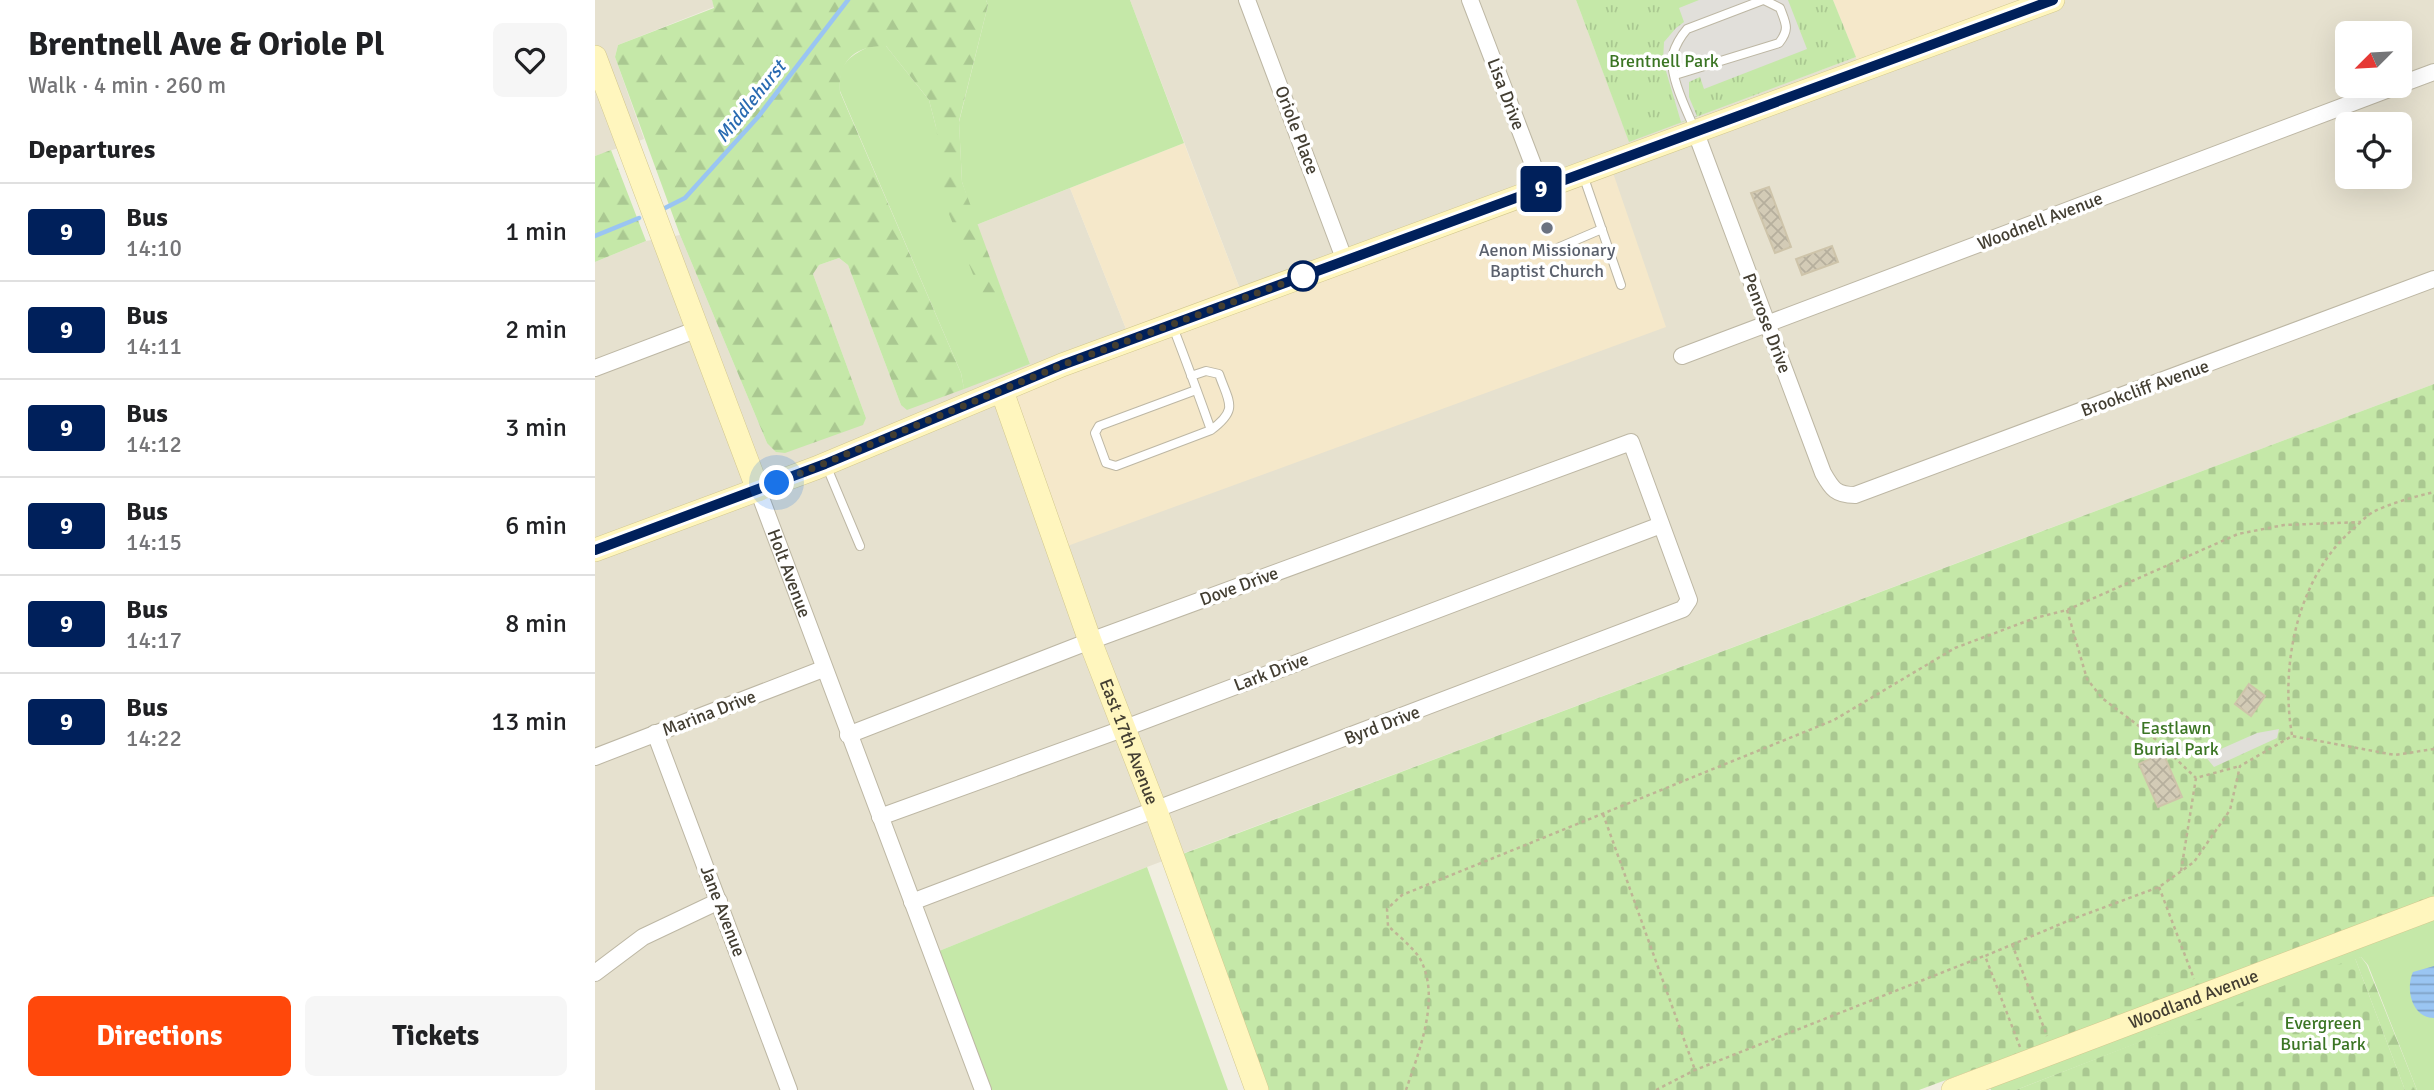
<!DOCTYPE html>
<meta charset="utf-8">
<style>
:root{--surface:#fff;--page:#f6f6f6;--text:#202124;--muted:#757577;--line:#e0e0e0;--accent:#ff480b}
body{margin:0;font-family:Signika,sans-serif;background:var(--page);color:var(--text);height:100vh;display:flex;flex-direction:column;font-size:26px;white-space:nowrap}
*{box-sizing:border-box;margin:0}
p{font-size:23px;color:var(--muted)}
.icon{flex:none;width:38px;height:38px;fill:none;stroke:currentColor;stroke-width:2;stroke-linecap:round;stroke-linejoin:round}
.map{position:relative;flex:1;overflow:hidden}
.panel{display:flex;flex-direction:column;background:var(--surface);width:595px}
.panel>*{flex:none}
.badge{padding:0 14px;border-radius:5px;font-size:24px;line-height:46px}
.needle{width:46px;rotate:246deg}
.tools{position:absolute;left:1740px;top:21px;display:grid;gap:14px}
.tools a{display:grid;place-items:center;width:77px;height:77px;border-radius:10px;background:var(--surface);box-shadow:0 7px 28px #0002;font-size:35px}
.you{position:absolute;width:35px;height:35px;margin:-18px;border:5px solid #fff;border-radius:50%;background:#1a73e8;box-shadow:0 0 0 10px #1a73e833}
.map>.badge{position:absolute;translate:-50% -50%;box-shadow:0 0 0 4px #fff}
h2{padding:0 28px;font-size:26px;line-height:63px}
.round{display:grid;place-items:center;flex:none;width:74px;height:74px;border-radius:10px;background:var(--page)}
.headline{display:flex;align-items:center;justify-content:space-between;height:119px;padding:0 28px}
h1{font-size:33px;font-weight:700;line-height:52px}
.button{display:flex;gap:14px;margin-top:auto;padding:14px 28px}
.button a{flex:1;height:80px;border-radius:10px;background:var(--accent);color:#fff;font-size:28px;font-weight:700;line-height:80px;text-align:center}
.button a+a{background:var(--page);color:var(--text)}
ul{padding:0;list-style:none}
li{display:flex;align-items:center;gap:21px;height:98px;padding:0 28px;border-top:2px solid var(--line)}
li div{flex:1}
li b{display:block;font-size:26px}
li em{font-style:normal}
li .badge{min-width:77px;font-weight:700;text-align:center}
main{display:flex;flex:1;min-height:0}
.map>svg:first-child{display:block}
.residential{fill:#e6e1cf;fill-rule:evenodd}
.commercial{fill:#f5e8ca}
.green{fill:#c5e8a8}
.forest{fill:url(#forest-firs)}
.cemetery{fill:url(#cemetery-stones)}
.park{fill:url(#park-tufts)}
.parking{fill:#e1dfda}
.water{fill:url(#water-rules)}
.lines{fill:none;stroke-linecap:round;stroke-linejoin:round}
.stream{stroke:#9ac5f2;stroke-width:4.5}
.building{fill:url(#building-cross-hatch);stroke:#cec4aa;stroke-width:2}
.lane-casing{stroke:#bdb7a4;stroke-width:10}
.street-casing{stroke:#bdb7a4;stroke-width:18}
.secondary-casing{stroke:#d3c88f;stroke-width:24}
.path{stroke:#bfb495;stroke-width:2.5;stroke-dasharray:3.5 3.5;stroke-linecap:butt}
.lane{stroke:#fff;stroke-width:8}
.street{stroke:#fff;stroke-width:16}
.secondary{stroke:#fff6be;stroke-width:23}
.line-casing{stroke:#fff;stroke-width:16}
.line{stroke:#00205b;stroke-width:10}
.walk{stroke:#433e32;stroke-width:7;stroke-dasharray:0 12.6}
.worship-dot{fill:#6b7280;stroke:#fff;stroke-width:2.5}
.stop-dot{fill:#fff;stroke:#00205b;stroke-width:3.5}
.labels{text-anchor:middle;stroke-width:7;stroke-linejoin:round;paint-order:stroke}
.park-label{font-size:18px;fill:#3b7524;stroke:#fff}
.street-label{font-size:18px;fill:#433e32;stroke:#fff}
.worship-label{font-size:18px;fill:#5b616d;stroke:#fff}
.water-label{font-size:19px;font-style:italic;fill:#296ab1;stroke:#fff}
</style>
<main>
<section class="panel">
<div class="headline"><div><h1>Brentnell Ave &amp; Oriole Pl</h1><p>Walk · 4 min · 260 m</p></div><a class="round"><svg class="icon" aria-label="heart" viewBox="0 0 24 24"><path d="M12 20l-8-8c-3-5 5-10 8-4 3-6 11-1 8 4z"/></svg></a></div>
<h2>Departures</h2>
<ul>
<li><span class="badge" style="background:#00205b;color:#fff">9</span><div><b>Bus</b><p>14:10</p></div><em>1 min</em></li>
<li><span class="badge" style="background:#00205b;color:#fff">9</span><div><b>Bus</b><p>14:11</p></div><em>2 min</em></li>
<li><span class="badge" style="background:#00205b;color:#fff">9</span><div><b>Bus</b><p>14:12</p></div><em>3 min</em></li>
<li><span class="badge" style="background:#00205b;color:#fff">9</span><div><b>Bus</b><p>14:15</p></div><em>6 min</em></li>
<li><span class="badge" style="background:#00205b;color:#fff">9</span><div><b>Bus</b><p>14:17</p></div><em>8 min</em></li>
<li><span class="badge" style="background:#00205b;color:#fff">9</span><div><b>Bus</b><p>14:22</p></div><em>13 min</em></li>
</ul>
<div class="button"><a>Directions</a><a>Tickets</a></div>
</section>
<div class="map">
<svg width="1839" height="1090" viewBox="0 0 1839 1090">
<defs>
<pattern id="forest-firs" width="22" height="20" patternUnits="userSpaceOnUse" patternTransform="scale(1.75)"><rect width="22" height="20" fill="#c5e8a8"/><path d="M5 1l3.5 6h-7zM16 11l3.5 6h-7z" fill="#aac891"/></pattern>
<pattern id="cemetery-stones" width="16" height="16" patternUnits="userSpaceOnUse" patternTransform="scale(1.75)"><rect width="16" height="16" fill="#c5e8a8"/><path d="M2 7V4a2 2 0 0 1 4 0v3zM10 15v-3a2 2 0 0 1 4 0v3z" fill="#aac891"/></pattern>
<pattern id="park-tufts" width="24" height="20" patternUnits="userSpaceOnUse" patternTransform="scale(1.75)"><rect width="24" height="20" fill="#c5e8a8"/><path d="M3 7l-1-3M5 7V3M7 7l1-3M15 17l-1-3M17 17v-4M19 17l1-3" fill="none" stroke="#aac891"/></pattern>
<pattern id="water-rules" width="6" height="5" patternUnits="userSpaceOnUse" patternTransform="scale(1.75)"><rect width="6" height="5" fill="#9ac5f2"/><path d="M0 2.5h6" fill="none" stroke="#7fa1c5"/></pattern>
<pattern id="building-cross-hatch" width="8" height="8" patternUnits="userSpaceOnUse" patternTransform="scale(1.75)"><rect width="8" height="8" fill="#d3cbb6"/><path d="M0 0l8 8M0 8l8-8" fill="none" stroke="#b6af9d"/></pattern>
</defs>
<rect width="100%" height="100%" fill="#f1eee1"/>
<path class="residential" d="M0,0H117L119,7L23,45L20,57L49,139L0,156Z
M535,0H981L1034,141L1261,57L1266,70L1456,0H1839V384L552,867L344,951L397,1090H0V262L51,241L85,235L172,443L271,418L218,274L224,265L244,258L253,265L306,405L435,364L381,225L475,188L535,339L648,297ZM1752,33H1804V86H1752ZM1752,124H1804V177H1752Z"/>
<path class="commercial" d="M1238,0H1456L1266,70Z
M589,143L648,297L1015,164L1071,327L456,552L403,396L535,339L475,188Z"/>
<path class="green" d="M391,0H535L589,143L381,225L367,182L364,122L393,5Z
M277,45L291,46L334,100L341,127L405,306L410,299L435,364L369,389L366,373L245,91C243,63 253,57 277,45Z
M552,867L633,1090H397L344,951Z
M1839,916V1090H1822L1773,965L1766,957L1421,1090H1396L1395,1087Z"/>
<path class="forest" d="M117,0H391L393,5L364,121L367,182L410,299L405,307L396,308L389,302L352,209L341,127L334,100L291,46C260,45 243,61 245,92L366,373L369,389L312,410L306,405L253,265L244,258L224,265L218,274L271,418L268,425L190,453L181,452L172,443L85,235L20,57L23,45L119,8Z
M16,150L51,241L0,262V156Z
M1766,957L1772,965L1822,1090H1810L1760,958Z"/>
<path class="cemetery" d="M1839,384V899L1324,1090H670L585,855Z
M1760,958L1810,1090H1420H1421Z"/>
<path class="park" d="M981,0H1238L1261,57L1034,142Z"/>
<path class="parking" d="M1104,0H1193L1212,49L1109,89L1105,77L1094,82V97L1102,116L1086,122L1068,61L1069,42L1081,28L1089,22L1084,8Z
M1684,729L1682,738L1619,767L1610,756L1662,733Z"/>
<path class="water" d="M1839,966V1018C1817,1018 1810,989 1818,972Z"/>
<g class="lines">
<path class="stream" d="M70,208L90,198L163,117L253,0
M0,236L44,218"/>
</g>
<path class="building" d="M1174,187L1196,247L1180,253L1156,193Z
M1237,246L1243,262L1207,275L1201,259Z
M1654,684L1670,696L1656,716L1640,704Z
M1568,753L1587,797L1563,807L1544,764Z"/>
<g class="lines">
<defs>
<path id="lane" d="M1080,75L1184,43C1195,29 1191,24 1185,8L1169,0
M1100,130C1092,111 1073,74 1078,54C1081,44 1086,36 1092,29L1168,0
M988,175L1026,285
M953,252L1007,229
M578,327C591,361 604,396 616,430L521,466L511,463L500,433L504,426L601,390
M596,376L611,371L624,374C634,403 644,409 616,430
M231,465L265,546"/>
<g id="street">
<path d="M652,0L750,261"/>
<path d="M875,0L947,188"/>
<path d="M1804,85L1839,72"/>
<path d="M1101,133L1228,473C1237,489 1241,495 1260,495L1839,279"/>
<path d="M1087,356L1802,86"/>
<path d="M0,368L103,329"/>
<path id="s1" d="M163,490L388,1090"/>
<path d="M60,733L194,1090"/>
<path d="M253,735L495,641L1036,442L1094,600L1088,609L317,902"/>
<path d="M0,757L228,669"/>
<path d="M285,817L530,728L1066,525"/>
<path d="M0,973L48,937L124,901"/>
</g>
<g id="secondary">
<path d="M0,57L163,490"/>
<path id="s2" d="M407,391L495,641L561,811L662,1090"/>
<path d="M0,550L221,468L467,365L1458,0"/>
<path id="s3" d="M1358,1090L1839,908"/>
</g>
</defs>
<use href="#lane" class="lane-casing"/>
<use href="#street" class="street-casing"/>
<use href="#secondary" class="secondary-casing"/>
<path class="path" d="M1472,610L1492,679L1507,698L1557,736L1601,778
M1697,735C1685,665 1702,578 1758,529C1764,524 1771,516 1778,512C1796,503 1819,497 1839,492
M1008,814L1100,1070
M1586,871L1601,778L1645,766
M1564,887L1599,979
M1417,944L1452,1036
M1425,1047L1390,956L1475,920L1564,887L1599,862L1635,810L1645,766L1697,736L1800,755L1839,749
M811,1090C824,1051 847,996 824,957C816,946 803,935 793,926L792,909L807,895L1239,720L1360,648L1440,618L1472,610L1643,534L1689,525L1766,522
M1061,1090L1100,1070L1389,956"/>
<use href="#lane" class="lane"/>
<use href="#street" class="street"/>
<use href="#secondary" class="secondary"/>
</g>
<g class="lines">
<defs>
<path id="line" d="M0,550L230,464L467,365L1458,0"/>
</defs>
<use href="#line" class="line-casing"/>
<use href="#line" class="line"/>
<path class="walk" d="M182,483L467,365L708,276"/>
</g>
<circle class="worship-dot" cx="952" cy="228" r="7"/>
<circle class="stop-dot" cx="708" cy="276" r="14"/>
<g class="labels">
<g class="park-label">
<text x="1069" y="67">Brentnell Park</text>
<text x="1581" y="734">Eastlawn<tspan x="1581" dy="21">Burial Park</tspan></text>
<text x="1728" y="1029">Evergreen<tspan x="1728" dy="21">Burial Park</tspan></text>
</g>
<g class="street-label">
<text transform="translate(911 94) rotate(69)" y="6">Lisa Drive</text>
<text transform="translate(702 130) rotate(69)" y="6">Oriole Place</text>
<text transform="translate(1445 221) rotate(-21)" y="6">Woodnell Avenue</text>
<text transform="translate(1172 323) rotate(69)" y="6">Penrose Drive</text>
<text transform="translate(1550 388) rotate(-20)" y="6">Brookcliff Avenue</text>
<text dy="6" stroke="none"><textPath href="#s1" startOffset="89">Holt Avenue</textPath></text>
<text transform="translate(644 586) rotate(-20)" y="6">Dove Drive</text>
<text transform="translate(676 672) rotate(-21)" y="6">Lark Drive</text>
<text transform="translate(114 713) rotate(-21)" y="6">Marina Drive</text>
<text transform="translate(787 725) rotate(-21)" y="6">Byrd Drive</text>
<text dy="6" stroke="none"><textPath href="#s2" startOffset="373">East 17th Avenue</textPath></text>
<text transform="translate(128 911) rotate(69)" y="6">Jane Avenue</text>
<text dy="6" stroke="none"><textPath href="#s3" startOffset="257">Woodland Avenue</textPath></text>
</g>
<g class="worship-label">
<text x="952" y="256">Aenon Missionary<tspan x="952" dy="21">Baptist Church</tspan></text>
</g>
<g class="water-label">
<text transform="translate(155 101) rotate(-51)" y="7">Middlehurst</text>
</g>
</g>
</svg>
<div class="tools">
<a><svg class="needle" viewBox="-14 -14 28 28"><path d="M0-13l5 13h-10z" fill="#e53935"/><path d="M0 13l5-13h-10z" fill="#757577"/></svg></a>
<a><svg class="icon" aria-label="locate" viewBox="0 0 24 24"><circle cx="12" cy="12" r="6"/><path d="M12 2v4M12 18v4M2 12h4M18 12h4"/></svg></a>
</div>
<div class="you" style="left:182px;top:483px"></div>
<b class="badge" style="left:946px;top:189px;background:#00205b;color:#fff">9</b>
</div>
</main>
